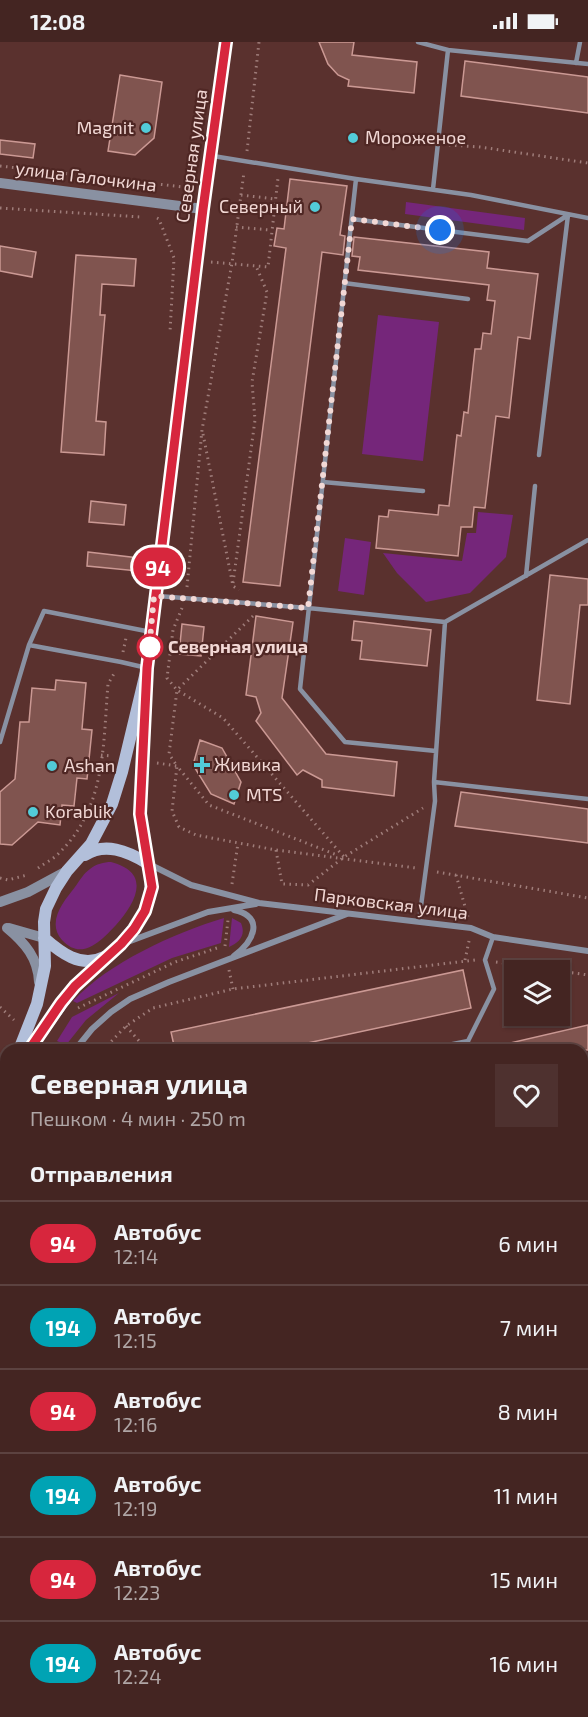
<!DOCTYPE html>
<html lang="ru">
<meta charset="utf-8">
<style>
:root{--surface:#442522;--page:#4e312f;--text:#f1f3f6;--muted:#afa5a5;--line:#5c4240}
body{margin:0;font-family:"Exo 2",sans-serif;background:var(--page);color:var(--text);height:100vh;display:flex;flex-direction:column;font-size:22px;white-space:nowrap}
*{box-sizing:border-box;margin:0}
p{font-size:20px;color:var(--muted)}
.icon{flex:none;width:33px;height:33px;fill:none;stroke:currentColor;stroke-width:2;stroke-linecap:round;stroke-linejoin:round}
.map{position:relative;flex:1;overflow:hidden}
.panel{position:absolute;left:0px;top:1002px;width:588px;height:674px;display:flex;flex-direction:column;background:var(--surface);border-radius:18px 18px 0 0;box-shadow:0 2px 4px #0004,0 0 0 2px var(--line)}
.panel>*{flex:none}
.badge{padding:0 12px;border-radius:20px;font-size:21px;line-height:39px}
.tools{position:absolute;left:504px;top:918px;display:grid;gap:12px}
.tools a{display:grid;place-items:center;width:66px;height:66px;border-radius:0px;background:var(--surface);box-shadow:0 2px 4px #0004,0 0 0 2px var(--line);font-size:30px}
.you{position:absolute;width:30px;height:30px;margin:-15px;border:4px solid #fff;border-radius:50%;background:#1a73e8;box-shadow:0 0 0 9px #1a73e833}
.map>.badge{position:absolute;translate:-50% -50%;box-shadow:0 0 0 3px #fff}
h2{padding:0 30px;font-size:22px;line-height:54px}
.round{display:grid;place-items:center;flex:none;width:63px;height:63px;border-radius:0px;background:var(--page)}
.headline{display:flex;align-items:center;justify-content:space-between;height:102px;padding:0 30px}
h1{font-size:28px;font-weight:700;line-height:45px}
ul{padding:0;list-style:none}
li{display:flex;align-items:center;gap:18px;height:84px;padding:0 30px;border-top:2px solid var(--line)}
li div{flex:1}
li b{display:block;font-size:22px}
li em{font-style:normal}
li .badge{min-width:66px;font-weight:700;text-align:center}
.status{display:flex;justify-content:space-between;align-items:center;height:42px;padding:0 30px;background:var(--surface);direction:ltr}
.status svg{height:16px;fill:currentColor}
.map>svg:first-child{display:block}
.built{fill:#683734}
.green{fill:#75267a}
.building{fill:#80544f;stroke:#cb9994;stroke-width:1.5}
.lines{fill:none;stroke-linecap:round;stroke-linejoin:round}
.path{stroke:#9f7d7a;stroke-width:3;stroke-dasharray:1.5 4.5;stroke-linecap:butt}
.service{stroke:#8991a2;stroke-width:4.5}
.minor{stroke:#8991a2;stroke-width:6}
.tertiary{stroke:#8991a2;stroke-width:10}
.secondary{stroke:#b2bfda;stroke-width:12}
.line-casing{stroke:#fff;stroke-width:14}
.line{stroke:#d7263d;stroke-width:9}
.walk{stroke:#f2d8d5;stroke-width:6;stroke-dasharray:0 10.8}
.poi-dot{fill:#52cbd8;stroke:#4f2724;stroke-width:2}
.stop-dot{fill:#fff;stroke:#d7263d;stroke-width:3}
.labels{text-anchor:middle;stroke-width:4.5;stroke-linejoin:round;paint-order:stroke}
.poi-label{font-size:18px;fill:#f2d8d5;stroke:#4f2724;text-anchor:start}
.street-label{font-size:18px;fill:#f2d8d5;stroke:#4f2724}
.stop-label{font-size:18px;font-weight:bold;fill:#f2d8d5;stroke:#4f2724;text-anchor:start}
</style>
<div class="status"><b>12:08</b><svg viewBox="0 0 49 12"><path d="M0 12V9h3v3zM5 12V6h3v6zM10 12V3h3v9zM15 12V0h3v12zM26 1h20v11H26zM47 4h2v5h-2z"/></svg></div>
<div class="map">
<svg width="588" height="1675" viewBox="0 0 588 1675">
<rect width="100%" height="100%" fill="#5a312e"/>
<path class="built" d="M588,1477V1675H185L189,1670H582V1478Z"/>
<path class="green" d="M406,160L525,176L524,188L405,172Z
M378,273L439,280L423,419L362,412Z
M478,470L513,473L506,515L470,551L426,560L397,531L383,511L462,519L467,491H476Z
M345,496L371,500L364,553L338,549Z
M111,820C153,831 135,861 116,883C102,898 82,920 62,898C46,880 64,859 75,845C80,838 84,831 90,827C96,822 104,820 111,820Z
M224,876L221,901L172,916L77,961L73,959C108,921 174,891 224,876Z
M232,876L241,881C246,893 240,900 229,905Z
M119,951L86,978L66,1003L57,999L72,975Z
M6,1102V1157L0,1173V1115Z"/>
<path class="building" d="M319,0H354L352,13L417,20L414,51L348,44L349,38L338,33L328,22Z
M465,19L588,35V71L461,54Z
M120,33L162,40L154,96L135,113L108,109Z
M0,98L35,102L33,116L0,112Z
M290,137L347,144L340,193L345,194L343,213L322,210L280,544L243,540L286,206L274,204L277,186L284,187Z
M354,195L489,210L487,226L538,232L530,297L518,295L509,376L496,374L485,466L474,465L472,485H461L458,514L376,506L379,474L388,475L389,468L438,473L439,463L449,464L457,393L461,394L464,370L468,371L475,307H481L483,291L491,292L495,259L487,258L489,243L358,228L360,215L352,214Z
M0,204L36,210L32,235L0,229Z
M76,213L136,217L134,244L102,242L100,273H105L96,379L106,380L104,413L61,410Z
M91,459L126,463L124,483L89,480Z
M88,510L139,516L138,529L87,524Z
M550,533L588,537V563H580L570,662L537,658Z
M256,574L293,580L282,656L326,712L397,720L394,754L322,745V738L303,728L297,733L256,679L261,671L256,655L246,653Z
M354,579L431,588L427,624L360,617L362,599L352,598Z
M182,582L204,585L201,614L179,612Z
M56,638L86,641L82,687L92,688L87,737L77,736L74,764L62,763L60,783L38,780L12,803L0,802V750L15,737L20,680H29L32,646L55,648Z
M200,698L222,706L241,740L234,762L211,752L193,723Z
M461,750L588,767V801L455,784Z
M463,928L471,966L275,1008H175L171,990Z
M588,983V1008H507L506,1002Z"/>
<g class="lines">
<path class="path" d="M449,103L480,105L588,121
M247,109L259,0
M0,124L192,146
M241,153L275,157
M0,166L141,175
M157,176L159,177L174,216L170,290
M236,185L270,188
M211,220L268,225L278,136
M203,392L233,544L239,548
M233,541L255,378L252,340L267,250L256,224
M187,545L202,388L232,221L244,130
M182,566L173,588L167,636L177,648L169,712L177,724L172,769L179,785L196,793L276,808L416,826
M253,574L177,648L223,676L344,815
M123,610L126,596
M101,713L111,714
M157,721L177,724L209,763L337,813
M276,808L282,842L308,843L344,815L423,766
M38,826C45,821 54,817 60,810C106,765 103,702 108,642L115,630
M437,830L588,856
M456,833L468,875
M0,836L8,838L27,833
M232,842L238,801
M225,904L228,878
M465,918L469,899
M496,920L556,928
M229,928L233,947
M560,929L588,933
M0,965L14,978
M78,966L175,920L217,906
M126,984L147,1008
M103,1008L126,984L153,966L233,947L475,918
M0,1019L5,1010
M582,1084H588
M0,1105L6,1093
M0,1268L6,1253
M582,1322L588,1329
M582,1387L588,1383
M0,1667L1,1675
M110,1675L132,1670"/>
<path class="service" d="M418,0L448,8L433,147
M448,8L588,22
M576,21L580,0
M213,114L356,137L471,153L588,176
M356,137L300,647L345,700L436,709
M352,177L528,199L568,173
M344,241L468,257
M539,413L568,173
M323,440L423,449
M526,534L535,444
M158,554L308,566L445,580L588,498
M29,603L121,620L147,626
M0,700L29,603L44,569L151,590
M434,740L588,757
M419,879L435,759L434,740L445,580
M468,999L469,1008
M423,1008L468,999L494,947L485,918L493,895
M582,1034L588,1033
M582,1214L587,1233
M0,1303L6,1301
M0,1431H2L6,1444
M0,1623L6,1622
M482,1670L483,1675"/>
<path class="minor" d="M147,821L191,843L259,861L471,886L493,895L588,909
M234,868C266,875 253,900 234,914
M125,901L208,870L256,862
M75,1008L92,987L111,970L130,957L169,940L347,872
M0,1196L6,1180"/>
<path class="tertiary" d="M0,141L203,167
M0,860L28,850L67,829
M7,886C25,901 38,916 39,940
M9,886L44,896"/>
<path class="secondary" d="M85,813C105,800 127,809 147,821
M44,896C60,910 81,927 104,915
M19,1008L37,962L45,924L44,880L46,867L56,846L67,829L91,802L112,762L122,730L147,626L203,167L226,0
M29,1008L75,943L112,911L134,887L145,869L150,854L151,836L147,821L140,773L146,655
M0,1053L6,1038"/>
</g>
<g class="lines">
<defs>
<path id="line" d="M29,1008L61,961L75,944L121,902L134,887L145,869L152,845L140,772L147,626L203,167L226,0"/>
</defs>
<use href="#line" class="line-casing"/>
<use href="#line" class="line"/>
<path class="walk" d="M150,605L149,608L154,554L308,566L352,177L440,188"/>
</g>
<g class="poi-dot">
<circle cx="146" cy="86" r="6"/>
<circle cx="353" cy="96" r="6"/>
<circle cx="315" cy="165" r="6"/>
<path d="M199 714h6v6h6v6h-6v6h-6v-6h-6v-6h6z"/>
<circle cx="52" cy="724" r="6"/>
<circle cx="234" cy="753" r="6"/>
<circle cx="33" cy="770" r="6"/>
</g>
<circle class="stop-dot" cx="150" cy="605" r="12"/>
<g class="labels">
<g class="poi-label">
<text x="134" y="92" text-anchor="end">Magnit</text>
<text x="365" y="102">Мороженое</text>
<text x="303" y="171" text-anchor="end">Северный</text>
<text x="214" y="729">Живика</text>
<text x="64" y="730">Аshan</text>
<text x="246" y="759">MTS</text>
<text x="45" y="776">Korablik</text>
</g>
<g class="street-label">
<text transform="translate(192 114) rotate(-82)" y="6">Северная улица</text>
<text transform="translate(86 135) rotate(7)" y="6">улица Галочкина</text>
<text transform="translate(391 862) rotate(7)" y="6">Парковская улица</text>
</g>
<g class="stop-label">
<text x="168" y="611">Северная улица</text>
</g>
</g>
</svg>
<div class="tools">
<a><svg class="icon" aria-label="layers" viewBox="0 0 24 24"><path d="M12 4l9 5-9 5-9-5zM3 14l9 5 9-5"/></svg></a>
</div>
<div class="you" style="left:440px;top:188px"></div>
<b class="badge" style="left:158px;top:525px;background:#d7263d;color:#fff">94</b>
<section class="panel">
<div class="headline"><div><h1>Северная улица</h1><p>Пешком · 4 мин · 250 m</p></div><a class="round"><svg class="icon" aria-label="heart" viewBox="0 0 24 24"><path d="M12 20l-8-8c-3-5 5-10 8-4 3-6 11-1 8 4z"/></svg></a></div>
<h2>Отправления</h2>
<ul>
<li><span class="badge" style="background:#d7263d;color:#fff">94</span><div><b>Автобус</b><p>12:14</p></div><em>6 мин</em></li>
<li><span class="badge" style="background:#00a3b4;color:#fff">194</span><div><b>Автобус</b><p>12:15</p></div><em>7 мин</em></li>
<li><span class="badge" style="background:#d7263d;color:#fff">94</span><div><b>Автобус</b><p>12:16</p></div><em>8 мин</em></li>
<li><span class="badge" style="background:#00a3b4;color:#fff">194</span><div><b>Автобус</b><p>12:19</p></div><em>11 мин</em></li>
<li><span class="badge" style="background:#d7263d;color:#fff">94</span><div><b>Автобус</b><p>12:23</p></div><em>15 мин</em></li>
<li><span class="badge" style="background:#00a3b4;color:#fff">194</span><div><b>Автобус</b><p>12:24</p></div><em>16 мин</em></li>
</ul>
</section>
</div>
